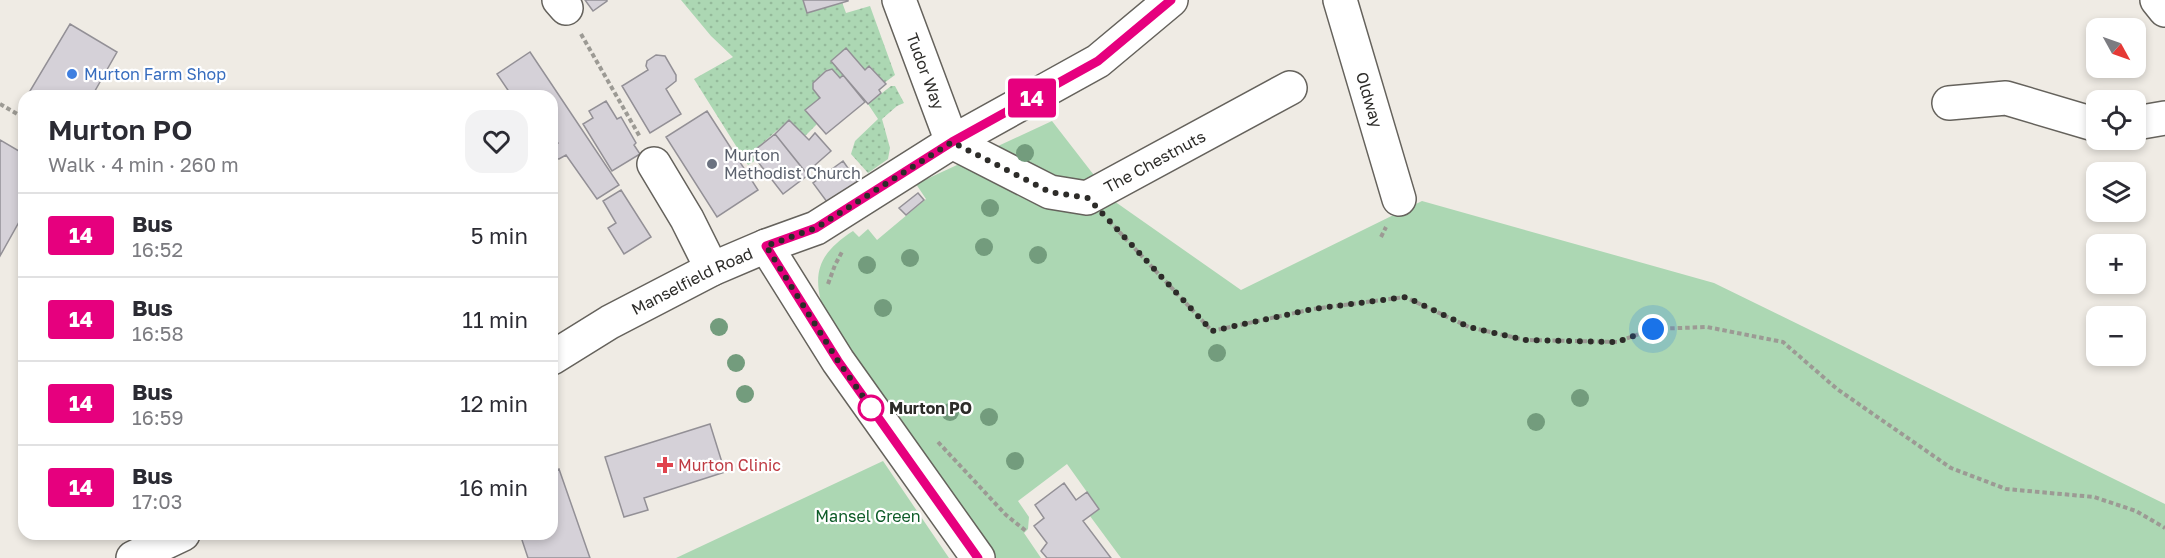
<!DOCTYPE html>
<meta charset="utf-8">
<style>
:root{--surface:#fff;--page:#f2f2f3;--text:#2b2b33;--muted:#7c7c81;--line:#e1e1e2}
body{margin:0;font-family:"Golos Text",sans-serif;background:var(--page);color:var(--text);height:100vh;display:flex;flex-direction:column;font-size:22px;white-space:nowrap}
*{box-sizing:border-box;margin:0}
p{font-size:20px;color:var(--muted)}
.icon{flex:none;width:33px;height:33px;fill:none;stroke:currentColor;stroke-width:2;stroke-linecap:round;stroke-linejoin:round}
.map{position:relative;flex:1;overflow:hidden}
.drawer{position:absolute;left:18px;top:90px;width:540px;height:450px;display:flex;flex-direction:column;background:var(--surface);border-radius:18px;box-shadow:0 3px 9px #0003}
.drawer>*{flex:none}
.badge{padding:0 12px;border-radius:4px;font-size:21px;line-height:39px}
.needle{width:39px;rotate:130deg}
.tools{position:absolute;left:2086px;top:18px;display:grid;gap:12px}
.tools a{display:grid;place-items:center;width:60px;height:60px;border-radius:12px;background:var(--surface);box-shadow:0 3px 9px #0003;font-size:30px}
.you{position:absolute;width:30px;height:30px;margin:-15px;border:4px solid #fff;border-radius:50%;background:#1a73e8;box-shadow:0 0 0 9px #1a73e833}
.map>.badge{position:absolute;translate:-50% -50%;box-shadow:0 0 0 3px #fff}
.round{display:grid;place-items:center;flex:none;width:63px;height:63px;border-radius:18px;background:var(--page)}
.head{display:flex;align-items:center;justify-content:space-between;height:102px;padding:0 30px}
h1{font-size:28px;font-weight:600;line-height:45px}
ul{padding:0;list-style:none}
li{display:flex;align-items:center;gap:18px;height:84px;padding:0 30px;border-top:2px solid var(--line)}
li div{flex:1}
li b{display:block;font-size:22px}
li em{font-style:normal}
li .badge{min-width:66px;font-weight:700;text-align:center}
.map>svg:first-child{display:block}
.green{fill:#acd7b3}
.garden{fill:url(#garden-dots)}
.building{fill:#d5d1d8;stroke:#939096;stroke-width:1.5}
.lines{fill:none;stroke-linecap:round;stroke-linejoin:round}
.minor-casing{stroke:#65625c;stroke-width:36}
.path{stroke:#9c9a94;stroke-width:4;stroke-dasharray:4.5 3;stroke-linecap:butt}
.minor{stroke:#fff;stroke-width:33}
.tree{fill:#739c7d}
.line-casing{stroke:#fff;stroke-width:14}
.line{stroke:#e6007e;stroke-width:9}
.walk{stroke:#2d2c29;stroke-width:6;stroke-dasharray:0 10.8}
.shop-dot{fill:#3f7fe0;stroke:#fff;stroke-width:2}
.worship-dot{fill:#6b7280;stroke:#fff;stroke-width:2}
.stop-dot{fill:#fff;stroke:#e6007e;stroke-width:3}
.health-dot{fill:#e0444e;stroke:#fff;stroke-width:2}
.labels{text-anchor:middle;stroke-width:4.5;stroke-linejoin:round;paint-order:stroke}
.street-label{font-size:16px;fill:#2d2c29;stroke:#fff}
.shop-label{font-size:16px;fill:#366cbe;stroke:#fff;text-anchor:start}
.worship-label{font-size:16px;fill:#5b616d;stroke:#fff;text-anchor:start}
.stop-label{font-size:16px;font-weight:bold;fill:#2d2c29;stroke:#fff;text-anchor:start}
.health-label{font-size:16px;fill:#be3a42;stroke:#fff;text-anchor:start}
.park-label{font-size:16px;fill:#0d5b28;stroke:#fff}
</style>
<div class="map">
<svg width="2165" height="558" viewBox="0 0 2165 558">
<defs>
<pattern id="garden-dots" width="8" height="8" patternUnits="userSpaceOnUse" patternTransform="scale(1.5)"><rect width="8" height="8" fill="#acd7b3"/><path d="M2 2h.1M6 6h.1" fill="none" stroke="#94b99a" stroke-width="1.8" stroke-linecap="round"/></pattern>
</defs>
<rect width="100%" height="100%" fill="#efebe4"/>
<path class="green" d="M1052,121L1114,201L1241,290L1422,201L1714,283L2165,504V558H1121L1090,516L1099,509L1067,464L1018,501L1029,517L1028,529L1024,533L1041,558H991L826,317C811,276 816,255 853,231L859,237L868,229L877,240L926,199L916,184Z
M883,461L949,558H676Z"/>
<path class="garden" d="M681,0H803L808,13L842,2L846,13L870,6L895,75L884,83L870,66L865,70L845,49L831,61L843,75L840,78L832,69L826,70L813,83V89L820,98L805,110L817,124L805,136L789,120L751,153L756,160L748,165L694,79L733,57L711,36Z
M891,86H895L904,103L897,106L882,119L890,148L888,159L868,173L851,154L855,141L878,119L868,104Z"/>
<path class="building" d="M585,0H607V1L593,11Z
M803,0H848V1L807,13Z
M70,24L117,52L92,96H27Z
M846,48L865,70L869,66L886,84L879,90L881,93L868,104L831,61Z
M530,52L619,185L597,199L566,155L559,159L552,158V148L558,143L552,134V96H528L524,91L517,96H512L497,74Z
M656,55L665,56L676,75V81L666,89L681,114L650,133L622,86L648,70L646,66L647,61Z
M832,69L840,78L843,75L865,102L826,134L805,110L820,98L813,89V83L826,71Z
M606,101L617,119L621,117L636,143L634,145L640,154L612,171L583,124L593,118L589,111Z
M707,111L758,190L717,217L666,137Z
M789,120L809,140L815,133L831,151L806,173L775,134Z
M775,134L808,175L783,194L751,153Z
M0,140L24,154V213L0,256Z
M843,161L859,184L830,206L813,183Z
M621,190L651,237L624,254L608,228L616,223L603,201Z
M918,193L924,200L906,215L899,208Z
M710,424L725,472L644,498L648,510L624,517L605,457Z
M559,469L590,558H528L520,534H552V472Z
M1064,483L1076,500L1087,492L1099,509L1083,521L1111,558H1047L1041,551L1047,543L1034,526L1044,518L1035,505Z"/>
<g class="lines">
<defs>
<g id="minor">
<path d="M559,0L566,8"/>
<path id="s1" d="M899,0L952,142L1050,192L1087,198L1290,88"/>
<path id="s2" d="M1340,0L1399,199"/>
<path d="M2157,0L2165,10"/>
<path d="M1949,103L2006,98L2097,125"/>
<path d="M2136,123L2165,118"/>
<path d="M654,164L687,219L712,269"/>
<path d="M766,246L838,361L978,558"/>
<path id="s3" d="M552,358L610,322L712,269L766,246L816,228L952,142L1098,61L1171,0"/>
<path d="M133,558L183,534"/>
</g>
</defs>
<use href="#minor" class="minor-casing"/>
<path class="path" d="M581,34L640,137
M0,104L24,118
M1109,221L1212,331L1313,309L1405,297L1469,327L1525,340L1617,342L1653,329L1707,327L1783,342L1837,389L1951,468L2006,489L2094,497L2136,511L2165,528
M1381,237L1386,227
M828,284L835,265L843,250
M938,442L1006,515L1026,531"/>
<use href="#minor" class="minor"/>
</g>
<g class="tree">
<circle cx="1025" cy="153" r="9"/>
<circle cx="990" cy="208" r="9"/>
<circle cx="984" cy="247" r="9"/>
<circle cx="1038" cy="255" r="9"/>
<circle cx="910" cy="258" r="9"/>
<circle cx="867" cy="265" r="9"/>
<circle cx="883" cy="308" r="9"/>
<circle cx="719" cy="327" r="9"/>
<circle cx="1217" cy="353" r="9"/>
<circle cx="736" cy="363" r="9"/>
<circle cx="745" cy="394" r="9"/>
<circle cx="1580" cy="398" r="9"/>
<circle cx="950" cy="412" r="9"/>
<circle cx="989" cy="417" r="9"/>
<circle cx="1536" cy="422" r="9"/>
<circle cx="1015" cy="461" r="9"/>
</g>
<g class="lines">
<defs>
<path id="line" d="M978,558L838,361L766,246L816,228L952,142L1098,61L1171,0"/>
</defs>
<use href="#line" class="line-casing"/>
<use href="#line" class="line"/>
<path class="walk" d="M871,408L876,415L838,361L766,246L816,228L952,142L1050,192L1088,198L1212,331L1313,309L1406,297L1469,327L1525,340L1617,342L1653,329"/>
</g>
<circle class="shop-dot" cx="72" cy="74" r="6"/>
<circle class="worship-dot" cx="712" cy="164" r="6"/>
<circle class="stop-dot" cx="871" cy="408" r="12"/>
<path class="health-dot" d="M662 456h6v6h6v6h-6v6h-6v-6h-6v-6h6z"/>
<g class="labels">
<g class="street-label">
<text dy="6" stroke="none"><textPath href="#s1" startOffset="76">Tudor Way</textPath></text>
<text dy="6" stroke="none"><textPath href="#s2" startOffset="104">Oldway</textPath></text>
<text dy="6" stroke="none"><textPath href="#s1" startOffset="376">The Chestnuts</textPath></text>
<text dy="6" stroke="none"><textPath href="#s3" startOffset="160">Manselfield Road</textPath></text>
</g>
<g class="shop-label">
<text x="84" y="80">Murton Farm Shop</text>
</g>
<g class="worship-label">
<text x="724" y="161">Murton<tspan x="724" dy="18">Methodist Church</tspan></text>
</g>
<g class="stop-label">
<text x="889" y="414">Murton PO</text>
</g>
<g class="health-label">
<text x="678" y="471">Murton Clinic</text>
</g>
<g class="park-label">
<text x="868" y="522">Mansel Green</text>
</g>
</g>
</svg>
<div class="tools">
<a><svg class="needle" viewBox="-14 -14 28 28"><path d="M0-13l5 13h-10z" fill="#e53935"/><path d="M0 13l5-13h-10z" fill="#7c7c81"/></svg></a>
<a><svg class="icon" aria-label="locate" viewBox="0 0 24 24"><circle cx="12" cy="12" r="6"/><path d="M12 2v4M12 18v4M2 12h4M18 12h4"/></svg></a>
<a><svg class="icon" aria-label="layers" viewBox="0 0 24 24"><path d="M12 4l9 5-9 5-9-5zM3 14l9 5 9-5"/></svg></a>
<a>+</a>
<a>−</a>
</div>
<div class="you" style="left:1653px;top:329px"></div>
<b class="badge" style="left:1032px;top:98px;background:#e6007e;color:#fff">14</b>
<section class="drawer">
<div class="head"><div><h1>Murton PO</h1><p>Walk · 4 min · 260 m</p></div><a class="round"><svg class="icon" aria-label="heart" viewBox="0 0 24 24"><path d="M12 20l-8-8c-3-5 5-10 8-4 3-6 11-1 8 4z"/></svg></a></div>
<ul>
<li><span class="badge" style="background:#e6007e;color:#fff">14</span><div><b>Bus</b><p>16:52</p></div><em>5 min</em></li>
<li><span class="badge" style="background:#e6007e;color:#fff">14</span><div><b>Bus</b><p>16:58</p></div><em>11 min</em></li>
<li><span class="badge" style="background:#e6007e;color:#fff">14</span><div><b>Bus</b><p>16:59</p></div><em>12 min</em></li>
<li><span class="badge" style="background:#e6007e;color:#fff">14</span><div><b>Bus</b><p>17:03</p></div><em>16 min</em></li>
</ul>
</section>
</div>
